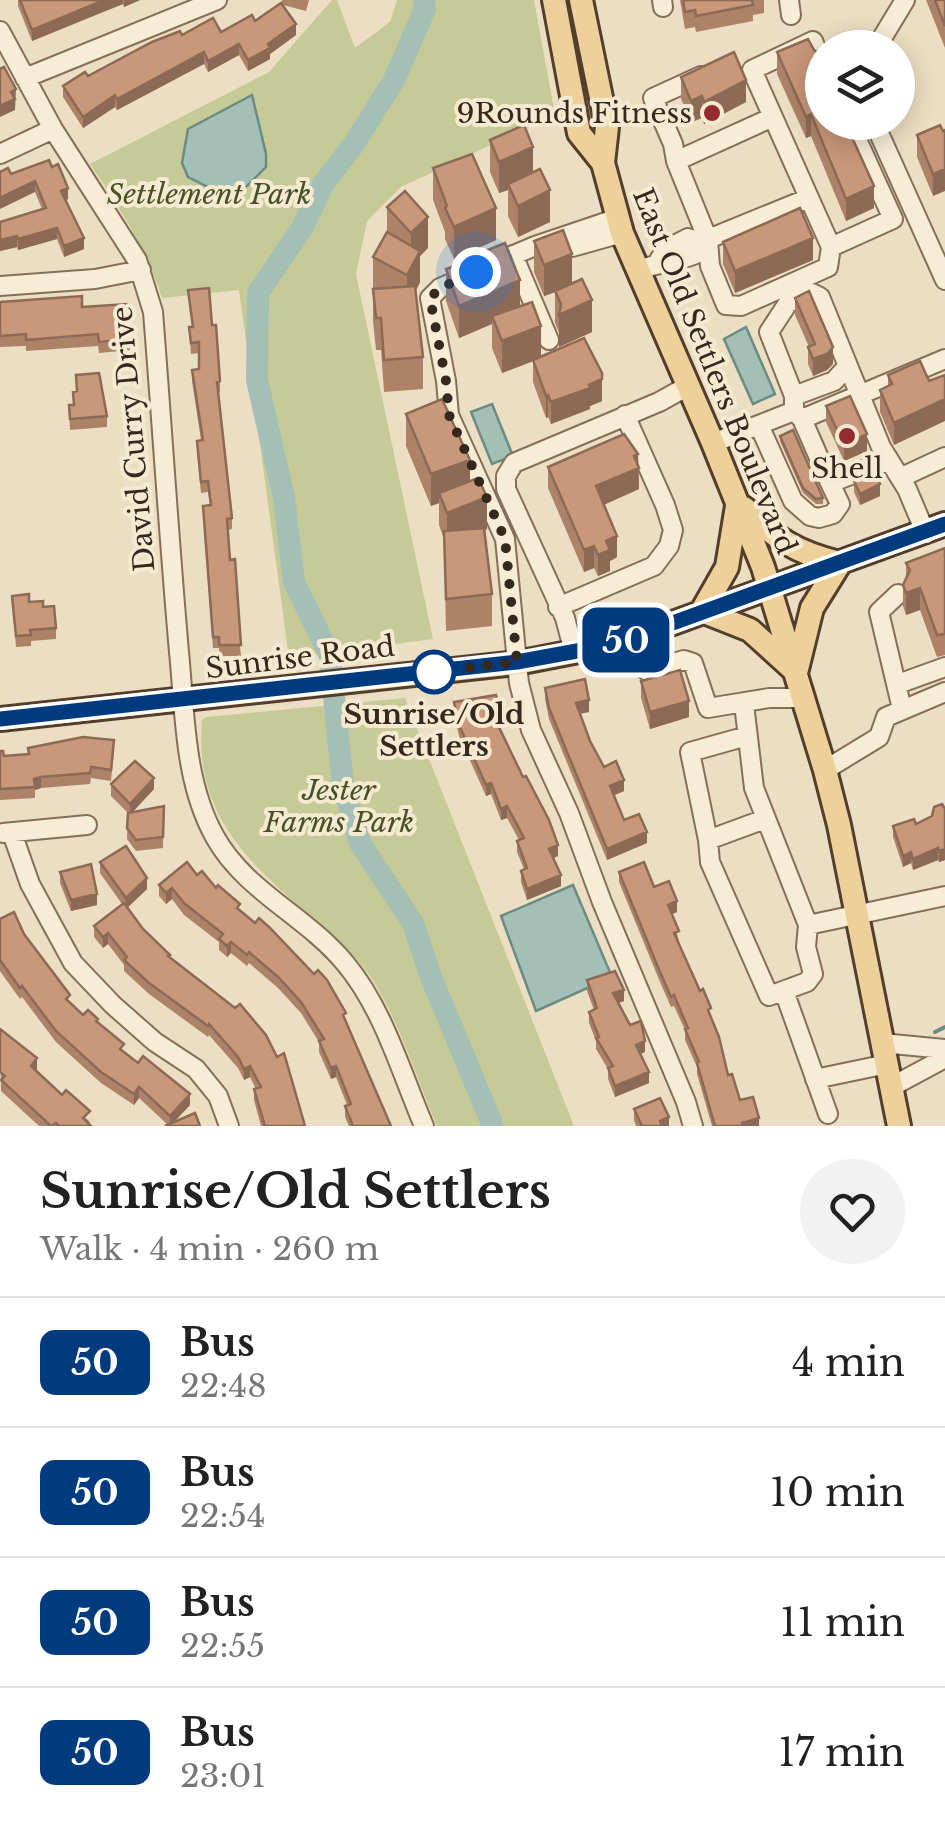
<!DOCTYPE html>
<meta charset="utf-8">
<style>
:root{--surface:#fff;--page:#f2f2f2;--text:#222;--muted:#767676;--line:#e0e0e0}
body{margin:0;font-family:"Libre Baskerville",serif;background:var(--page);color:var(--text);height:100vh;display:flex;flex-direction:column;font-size:38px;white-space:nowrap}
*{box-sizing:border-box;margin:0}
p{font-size:32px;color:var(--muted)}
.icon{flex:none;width:55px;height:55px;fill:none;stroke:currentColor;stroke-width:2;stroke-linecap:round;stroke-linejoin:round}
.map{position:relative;height:1126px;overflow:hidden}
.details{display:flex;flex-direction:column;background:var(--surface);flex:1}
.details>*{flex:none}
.badge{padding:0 20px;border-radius:15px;font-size:35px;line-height:65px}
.tools{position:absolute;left:805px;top:30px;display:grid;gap:20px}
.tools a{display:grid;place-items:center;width:110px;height:110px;border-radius:50%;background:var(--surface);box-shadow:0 5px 25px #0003;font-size:50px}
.you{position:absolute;width:50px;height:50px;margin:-25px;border:8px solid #fff;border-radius:50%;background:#1a73e8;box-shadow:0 0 0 15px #1a73e833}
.map>.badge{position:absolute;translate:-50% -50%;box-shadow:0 0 0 5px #fff}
.round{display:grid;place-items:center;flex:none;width:105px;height:105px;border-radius:52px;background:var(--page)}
.summary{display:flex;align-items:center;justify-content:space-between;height:170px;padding:0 40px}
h1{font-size:48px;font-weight:800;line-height:75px}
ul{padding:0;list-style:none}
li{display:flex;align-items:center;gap:30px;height:130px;padding:0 40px;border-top:2px solid var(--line)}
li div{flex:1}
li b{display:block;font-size:38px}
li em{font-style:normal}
li .badge{min-width:110px;font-weight:700;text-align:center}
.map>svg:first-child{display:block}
.green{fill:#c5ca96}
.water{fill:#a4bfb6;stroke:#6b8c83;stroke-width:2.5}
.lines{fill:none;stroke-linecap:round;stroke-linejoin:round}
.stream{stroke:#6b8c83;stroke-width:4}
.river{stroke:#a4bfb6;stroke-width:22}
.minor-casing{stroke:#856f5a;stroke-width:22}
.major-casing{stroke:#533e2e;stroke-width:28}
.minor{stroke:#f7ecd4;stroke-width:18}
.major{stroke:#eed19a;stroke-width:22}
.wall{fill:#ad8268}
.shaded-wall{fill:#8d6a55}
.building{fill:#c99779;stroke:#8d6a55;stroke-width:2.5}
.line-casing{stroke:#fff;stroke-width:22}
.line{stroke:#003b80;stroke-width:15}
.walk{stroke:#35281d;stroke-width:10;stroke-dasharray:0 18}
.poi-dot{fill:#922c30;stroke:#f4e9d1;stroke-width:4}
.stop-dot{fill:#fff;stroke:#003b80;stroke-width:5}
.labels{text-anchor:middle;stroke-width:8;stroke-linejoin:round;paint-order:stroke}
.poi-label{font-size:28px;fill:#35281d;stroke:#f4e9d1;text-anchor:end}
.park-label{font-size:28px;font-style:italic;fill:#475125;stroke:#f4e9d1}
.street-label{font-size:28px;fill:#35281d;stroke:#f4e9d1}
.stop-label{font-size:28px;font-weight:bold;fill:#35281d;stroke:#f4e9d1}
</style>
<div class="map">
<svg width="945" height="1126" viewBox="0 0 945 1126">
<rect width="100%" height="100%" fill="#ecdec2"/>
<path class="green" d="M332,0H337L355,48L390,22L397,0H534L555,115L401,187L367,221L356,274L433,639L289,658L239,290L162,298C146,248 119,207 90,164L269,72Z
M405,698L574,1126H437C416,1077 400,1023 372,979C359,959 341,944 324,929C257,868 193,822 202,720L206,717Z"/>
<path class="water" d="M252,95L266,154V167L242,191L214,190L188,177L182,163L188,129Z
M746,327L775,394L753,404L724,339Z
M492,404L513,456L492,464L471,412Z
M573,885L612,977L536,1011L501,916Z"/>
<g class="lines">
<path class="stream" d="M935,1032L945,1027"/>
<path class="river" d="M424,0L425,9L394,80L354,144L324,183L302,228L258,293L257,380L284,498L294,582L330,656L343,786L360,843L413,923L431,977L493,1126"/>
<defs>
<path id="minor" d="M662,0L663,7
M789,0L791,15
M0,31L53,129L137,260L153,312C162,425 169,539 179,652C185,713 184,782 215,837C245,891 306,916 345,963C383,1008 401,1072 424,1126
M876,48L905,0
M822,63L813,41L752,70L831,247L893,219L849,122
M25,78L217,0
M773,117L676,161L708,240L710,266L726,305L741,306L828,267L831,247
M874,122L945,280
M0,154L53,129
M676,161L673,144L653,98L701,76
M701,242L809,198
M550,247H572L622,233
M513,255L549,340
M490,265L535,246L618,218
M637,271C657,262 675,263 696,254L701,242L688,238L665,250L658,262
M467,276L440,288L430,298L446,381L449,415L505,539L519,683L531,730L569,813L602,902L686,1102L693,1126
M0,286L95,279L141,270
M848,366L881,447L907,489L926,534
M794,396L834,381L848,366L820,297L812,293L788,303L769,332L794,396V411L802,419L830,483L889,460
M802,419L945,359
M759,425L793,501L810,516L819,518L833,514L840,504L830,483
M713,443L794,411
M900,478L945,457
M898,594L879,612L902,709
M558,607L654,566L669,546L673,530L665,505L625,415
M634,637L647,671L684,660L693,663L708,708L769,698H804
M574,652L565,618L506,489V476L514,463L659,402L688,386
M898,684L945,667
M744,704L754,788L808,925L945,896
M825,770L879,737L886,717L945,692
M765,819L708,840L710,862L769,996L807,982L813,974L806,947L808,925
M3,833L87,825
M12,833L30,884L73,963L113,1005L155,1042L196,1069L218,1096L229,1126
M708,840L690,752L747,736
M784,991L828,1114
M882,1043L945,1049
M815,1079L887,1064
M891,1087L945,1058"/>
<path id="major" d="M554,0L579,133L603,163
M581,0L607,127L603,163L622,233L713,443L763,567L825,770L839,825L899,1126
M737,506L727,567L702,611L750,630L793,669
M744,508C777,539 794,552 839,563
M797,669L812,608L840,563
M0,719L517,663L615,644L945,524"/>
</defs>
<use href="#minor" class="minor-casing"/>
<use href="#major" class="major-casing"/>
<use href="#minor" class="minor"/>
<use href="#major" class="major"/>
</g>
<path class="wall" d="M18,0H140L124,7L123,4L92,16L32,41L18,6Z
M282,0H309L306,11L283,5L296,35L270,54V59L248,71L239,55L208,72L204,64L117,110L115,107L83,128L63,97V86L182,35L221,32L255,21L282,4Z
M680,0H764V13L753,15V21L696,32L695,27L685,29Z
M926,0H945V48Z
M814,50L822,122L874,208L846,221L811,136L806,138L777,74V52Z
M681,77L746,102L704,124L702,118L691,122L681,99Z
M943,131L933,196L917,157V135Z
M490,140L533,172L550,222L518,237L508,216V190L499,193L490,172Z
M49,160L68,199L66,200L84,249L64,257L57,239L18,250L17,247L0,251V222L42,209L35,192L11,174Z
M433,168L496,240L454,259L445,239V232L433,200Z
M387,207L428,248L420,256V282L416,291L423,357V389L384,392L381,350H376L373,321V257L387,232Z
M534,241L572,284L592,332L559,347V333L555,323V292L544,296L534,272Z
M723,242L813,260L735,293L723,264Z
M478,254L520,306L541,357L602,373V401L590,406V409L551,424L548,417L546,418L533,382V361L502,373L492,348V324L459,338L446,301V269L478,257Z
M188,290L212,325L220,381V392L218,393L232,518V529L228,530L241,656H219V648H213L203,517V506L210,505L208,492L201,493L197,452V441L201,440L192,381V370L199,369V353L191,354L189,327H192Z
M795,298L833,364L827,370L813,376L808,364V347H809L795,315Z
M0,302L82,307L130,339V350L99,353L98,346L26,351V346L0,347Z
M920,361L894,445L880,412V390L888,386V375Z
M69,405L107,416V427L70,430Z
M826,406L867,451L844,461L826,422Z
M406,414L470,481L487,529L485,530L492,594V626L446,631L444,539L439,525V503L431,506L406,446Z
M780,436L823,498V504H816L803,493L780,441Z
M638,454L639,489L604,505L617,557L610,561V571L598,576L594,568L584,572L548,488V467Z
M854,481L880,496L860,505L854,492Z
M945,548V655L937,657L920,610L906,615L903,606V585L906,579V563Z
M12,596L43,607L56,628V639L31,641V646L16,647Z
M641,681L689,717L650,729L641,698Z
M545,688L589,712L580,714L590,741L604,767L624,791L614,795L624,820L647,843L607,860L549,719L545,699Z
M454,702L499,717L496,721L558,856L553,858L561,886L527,900L521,882V871L524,869L517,852V841L519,840L507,818L501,820L491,794L486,796L459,736L454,713Z
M0,751L4,756L114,751L111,781L91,778L90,784L41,788L35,790V798L0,800Z
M111,784L154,789L132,812L164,806L163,848L136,851L127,839L128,813L111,796Z
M945,809V860L939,862L938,860L913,870L911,863L903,867L893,837V826L916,824Z
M100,862L147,889L127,908L143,929L170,958L305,1126H261L254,1100V1089H256L250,1077L244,1080L238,1068L209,1035L208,1037L149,994L124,971V965L108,944L103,948L94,937V926L122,904L100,873Z
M60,872L97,905L71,911L60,883Z
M619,872L654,887L677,912L672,914L679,941L678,942L711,1018L728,1075L740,1100L759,1126H712L697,1074V1067L685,1040V1030L674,1006L671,1007L660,982L619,882Z
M197,875L216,888L240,911L346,1022L391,1126H349L345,1117V1106L347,1105L336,1077L331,1079L319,1052V1042L301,1013L278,988L249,963L247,966L231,953L227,957L219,950V942L184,915L172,899L166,904L159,896V885Z
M0,919L24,934L70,1003L83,1015L98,1022L124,1052L190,1105L175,1121L168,1125L139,1098L134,1105L101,1083L56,1042L22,997L20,999L0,971Z
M587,980L624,1001L618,1003L645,1052L640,1054L649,1083L615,1097L608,1079V1069L596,1049V1041L589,1023V1012L594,1010L587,991Z
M0,1029L37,1069L36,1071L90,1122L89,1123L91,1126H39L1,1091Z
M634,1109L669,1126H636L634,1120Z"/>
<path class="shaded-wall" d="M104,0H123V4L32,41V30Z
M124,0H140L124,7Z
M296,24V35L270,54V59L248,71V60Z
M239,44V55L208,72V61Z
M204,52V64L117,110V99Z
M746,80V102L704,124V102Z
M16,89L15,110L0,117V106L11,92Z
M115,95V107L83,128V117Z
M702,96V118L691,122V101Z
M811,114V136L806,138V117Z
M533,147V179L508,184V190L499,193V162Z
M945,169V191L933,196V174Z
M35,181V192L0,209V198Z
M874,186V208L846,221V199Z
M68,188V199L61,202V191Z
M550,190V222L518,237V206Z
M496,208V240L454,259V227Z
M428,217V248L420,256V282L407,307V275L411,265V233Z
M57,228V239L18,250V239Z
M17,236V247L0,251V240Z
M84,238V249L64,257V246Z
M813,238V260L735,293V271Z
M572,254V286L544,296V265Z
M520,280V311L492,316V324L459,338V306Z
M592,300V332L559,347V315Z
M541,326V358L502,373V341Z
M833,347V364L827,370L813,376V359Z
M602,379V401L590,406V409L551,424V402Z
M548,395V417L546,418V396Z
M945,399V421L894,445V423Z
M867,434V451L844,461V445Z
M638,454L639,489L596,508V486Z
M470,460V491L439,493V503L431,506V474Z
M880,484V496L860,505V494Z
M487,497V529L447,544V513Z
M617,536V557L610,561V571L598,576V555L606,541Z
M594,546V568L584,572V550Z
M920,588V610L906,615V593Z
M589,700V712L576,714V703Z
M689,701V717L650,729V712Z
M41,777V788L35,790L34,779Z
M154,778V789L130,815V804Z
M624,780V791L610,797V786Z
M491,783V794L486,796V785Z
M507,806V818L501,820V809Z
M647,832V843L607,860V849Z
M558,845V856L549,860V849Z
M938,848V860L913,870V859Z
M945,849V860L939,862V851Z
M911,852V863L903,867V856Z
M561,875V886L527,900V889Z
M147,878V889L126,909V898Z
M172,888V899L166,904V893Z
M97,894V905L71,911V900Z
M677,901V912L668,916V905Z
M108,933V944L103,948V937Z
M231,942V953L227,957V946Z
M624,990V1001L613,1005V993Z
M645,1041V1052L636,1056V1045Z
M37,1058V1069L31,1077V1066Z
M250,1066V1077L244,1080V1069Z
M336,1066V1077L331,1079V1068Z
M649,1072V1083L615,1097V1086Z
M139,1087V1098L134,1105V1094Z
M190,1094V1105L170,1126V1116Z
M669,1117V1126H660V1121Z
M759,1118V1126H742V1123Z"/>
<path class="building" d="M20,0H104L32,30Z
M683,0H752L753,5L696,16L695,10L685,12Z
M935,0H945V26Z
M281,3L296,24L268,44L270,48L248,60L239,44L208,61L204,52L117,99L115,95L83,117L63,86L85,72L88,76L152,42L180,31L182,35L213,18L221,32L252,15L255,21Z
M808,39L814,50L821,54L822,58V122H845L874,186L846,199L811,114L806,117L777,52Z
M734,52L746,80L704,102L702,96L691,101L681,77Z
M4,67L16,89L11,92L15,99L0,106V69Z
M524,125L533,147L499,162L490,140Z
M940,125L943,131L945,130V169L933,174L917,135Z
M472,154L496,208L454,227L445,208L447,206L433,168Z
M49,160L52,167L58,164L68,188L61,191L84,238L64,246L57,228L18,239L17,236L0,240V222L46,208L35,181L0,198V172L8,168L11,174Z
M540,169L550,190L518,206L508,184Z
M405,191L428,217L411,233L387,207Z
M800,208L813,238L735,271L723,242Z
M563,230L572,254L544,265L534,241Z
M387,232L420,251L407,275L373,257Z
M505,243L520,280L459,306L446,269L479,257L478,254Z
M582,279L592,300L559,315L561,304L555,291Z
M415,286L423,357L384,360L381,318H376L373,289Z
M209,288L212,325H216L220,381L217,382L232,518L227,519L230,560L235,559L241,645H219V637H213L203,506L211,505L208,481L201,482L197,441L203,440L192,370L199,369V342L191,343L189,327H193L188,290Z
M809,291L833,347L827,354L813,359L808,347L815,344L795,298Z
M82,296V307L127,304L130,339L99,342L98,334L26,340V334L0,336V302Z
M532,302L541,326L502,341L492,316Z
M584,338L602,373V379L589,385L590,388L551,402L548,395L546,396L533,360Z
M920,361L929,381L945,375V399L894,423L880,390L892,384L888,375Z
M99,373L107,416L70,419L69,405H74L73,392L77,391L76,375Z
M850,396L867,434L844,445L826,406Z
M442,399L470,460L431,474L406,414Z
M793,430L823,498L816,499L803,488L780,436Z
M624,434L638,454L634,456L639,468L596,486L617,536L606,541L610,550L598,555L594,546L584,550L548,467Z
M874,471L880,484L860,494L854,481Z
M478,478L487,497L447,513L439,493Z
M484,528L492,594L446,599L444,531Z
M945,548V634L937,635L920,588L906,593L903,585L910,570L906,563Z
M29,594V602L43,601V607L54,606L56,628L30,630L31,635L16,636L12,596Z
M680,670L689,701L650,712L641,681Z
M585,679L589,700L576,703L590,741L604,767L616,761L624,780L610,786L624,820L639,814L647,832L607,849L549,708L545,688Z
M496,695L499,706L493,715L523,777L526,776L549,820L558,845L549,849L561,875L527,889L521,871L527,868L517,841L524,838L507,806L501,809L491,783L486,785L459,725L454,702Z
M83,737L114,740L111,770L91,767L90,773L41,777L34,779L35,787L0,789V751H3L4,756L29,754L28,748Z
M135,761L154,778L130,804L111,784Z
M942,804L945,809V849L939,851L938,848L913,859L911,852L903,856L893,826L914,819L916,824L932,816L934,807Z
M164,806L163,837L136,840L127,828L128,813Z
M126,846L147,878L126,898L100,862Z
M187,862L197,875L202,871L216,888L218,885L240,904L237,908L255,923L259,918L269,927L314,974L318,970L327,980L346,1013L343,1015L391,1126H353L345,1106L351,1104L336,1066L331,1068L319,1041L324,1039L301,1002L278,977L249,952L247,955L231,942L227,946L219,939L223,934L184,903L172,888L166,893L159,885Z
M644,862L654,887L669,881L677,901L668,905L679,931L674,933L700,991L703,989L711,1008L708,1010L719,1037L728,1075L732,1074L740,1100L753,1097L759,1118L742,1123L743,1126H715L697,1063L699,1062L685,1029L688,1028L674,995L671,997L660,972L619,872Z
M91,864L97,894L71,900L60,872Z
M124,903L143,929L170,955L168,956L235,1008L240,1004L266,1035L277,1057L284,1053L305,1126H265L254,1089L261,1087L250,1066L244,1069L238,1057L209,1024L208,1026L149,983L124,960L127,957L108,933L103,937L94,926Z
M14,912L24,934L70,995L66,999L83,1015L88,1010L98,1019L96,1021L124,1044L120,1049L138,1063L143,1056L190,1094L170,1116L139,1087L134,1094L101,1072L56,1031L22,986L20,988L0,960V919Z
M615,971L624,990L613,993L630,1025L641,1021L645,1041L636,1045L649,1072L615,1086L608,1068L613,1066L596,1038L599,1037L589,1012L597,1008L587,980Z
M0,1029L37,1058L31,1066L62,1095L66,1090L90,1111L83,1118L91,1126H59L56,1123L51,1126L1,1080L5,1076L0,1072Z
M660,1098L669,1117L660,1121L662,1126H642L634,1109Z
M195,1113L200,1126H165Z"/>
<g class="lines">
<defs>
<path id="line" d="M0,719L517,662L615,644L945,524"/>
</defs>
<use href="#line" class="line-casing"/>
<use href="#line" class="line"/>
<path class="walk" d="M434,672L517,662L505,539L449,415L446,381L430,298L440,288L476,272"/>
</g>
<g class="poi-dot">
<circle cx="712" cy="113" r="10"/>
<circle cx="847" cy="436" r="10"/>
</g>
<circle class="stop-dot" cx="434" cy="672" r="20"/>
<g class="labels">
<g class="poi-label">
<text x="692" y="123">9Rounds Fitness</text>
<text x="847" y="478" text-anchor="middle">Shell</text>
</g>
<g class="park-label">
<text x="209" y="204">Settlement Park</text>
<text x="339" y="800">Jester<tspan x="339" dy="32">Farms Park</tspan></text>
</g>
<g class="street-label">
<text transform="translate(715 371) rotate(68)" y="10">East Old Settlers Boulevard</text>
<text transform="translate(133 439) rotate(-95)" y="10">David Curry Drive</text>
<text transform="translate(300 657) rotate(-7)" y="10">Sunrise Road</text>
</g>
<g class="stop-label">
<text x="434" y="724">Sunrise/Old<tspan x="434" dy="32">Settlers</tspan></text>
</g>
</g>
</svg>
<div class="tools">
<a><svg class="icon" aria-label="layers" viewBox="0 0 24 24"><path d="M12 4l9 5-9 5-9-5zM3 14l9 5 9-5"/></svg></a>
</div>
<div class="you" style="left:476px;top:272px"></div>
<b class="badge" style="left:626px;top:640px;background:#003b80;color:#fff">50</b>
</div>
<section class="details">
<div class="summary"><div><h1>Sunrise/Old Settlers</h1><p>Walk · 4 min · 260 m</p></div><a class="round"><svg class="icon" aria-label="heart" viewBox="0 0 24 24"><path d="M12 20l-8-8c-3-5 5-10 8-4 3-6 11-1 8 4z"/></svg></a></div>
<ul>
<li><span class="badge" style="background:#003b80;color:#fff">50</span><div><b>Bus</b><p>22:48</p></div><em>4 min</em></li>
<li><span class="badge" style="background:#003b80;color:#fff">50</span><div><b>Bus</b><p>22:54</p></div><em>10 min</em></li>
<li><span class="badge" style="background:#003b80;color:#fff">50</span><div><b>Bus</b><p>22:55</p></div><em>11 min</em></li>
<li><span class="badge" style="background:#003b80;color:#fff">50</span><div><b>Bus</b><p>23:01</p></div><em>17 min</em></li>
</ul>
</section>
